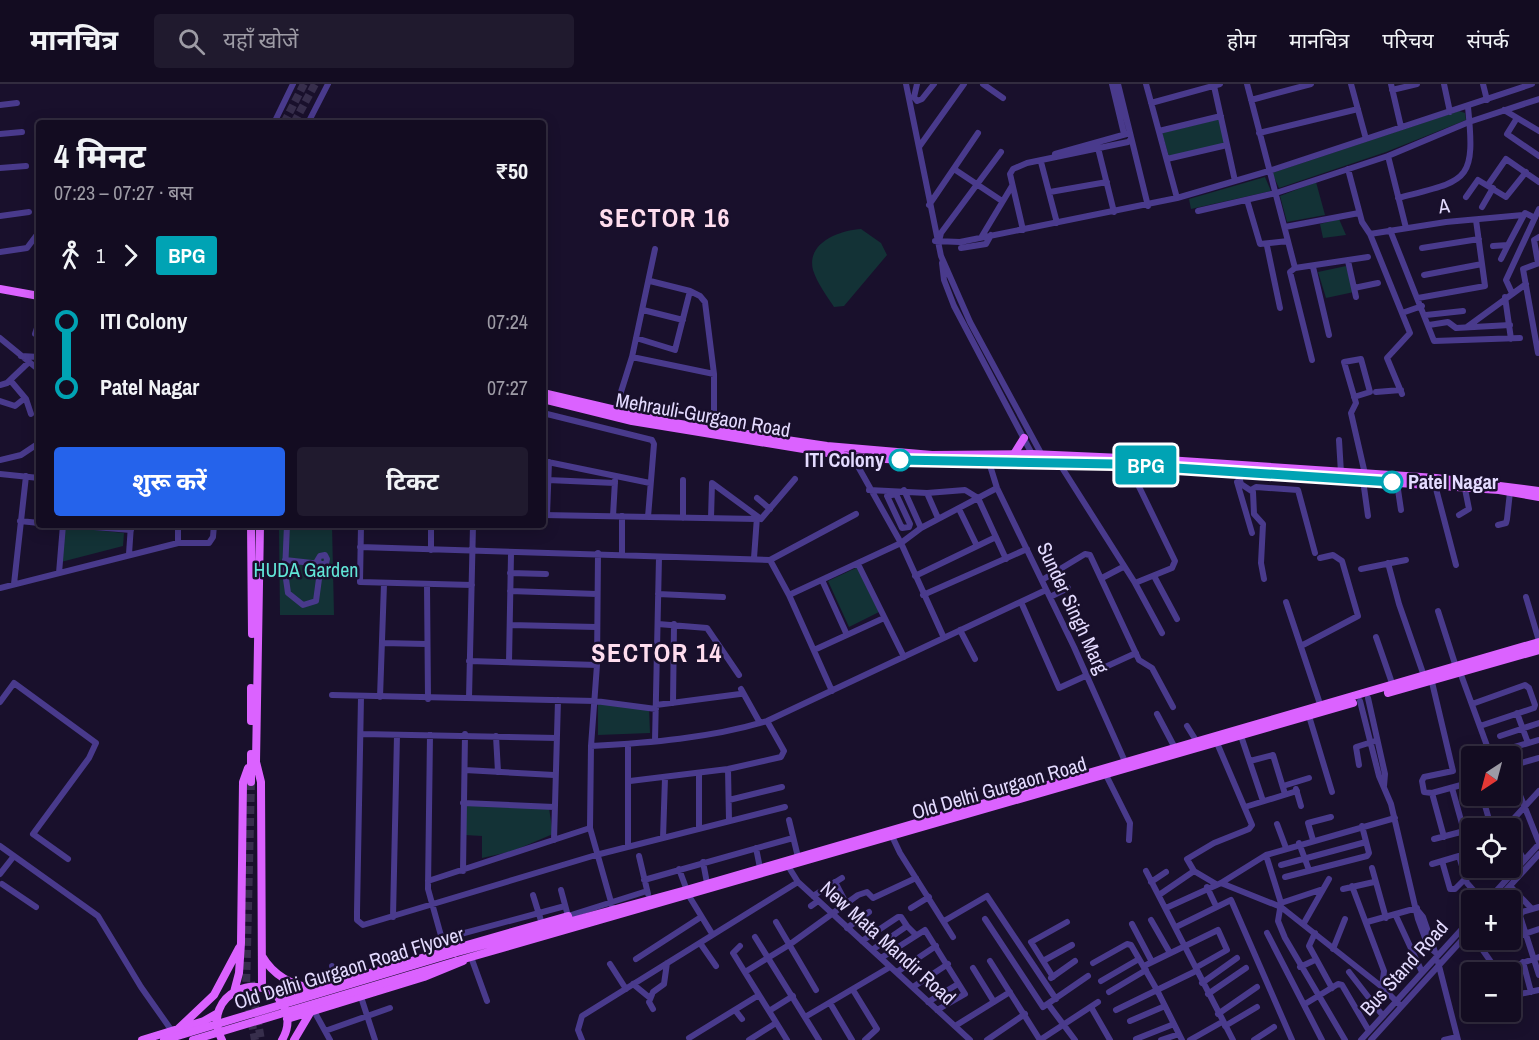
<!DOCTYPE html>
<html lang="hi">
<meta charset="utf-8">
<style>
:root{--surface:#130c21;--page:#201a2e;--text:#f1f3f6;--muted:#9d9ba5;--line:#322c3f;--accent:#2563eb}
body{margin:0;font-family:"Archivo Narrow","Noto Sans Devanagari",sans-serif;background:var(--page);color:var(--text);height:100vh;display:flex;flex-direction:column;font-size:22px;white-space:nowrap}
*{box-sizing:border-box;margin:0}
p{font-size:20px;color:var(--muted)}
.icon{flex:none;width:33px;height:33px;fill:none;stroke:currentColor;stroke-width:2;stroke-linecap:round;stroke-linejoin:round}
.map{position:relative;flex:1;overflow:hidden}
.details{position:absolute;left:36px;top:36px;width:510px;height:408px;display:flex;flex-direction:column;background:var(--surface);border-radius:6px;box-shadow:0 3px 15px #0003,0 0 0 2px var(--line)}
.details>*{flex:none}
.badge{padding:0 12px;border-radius:4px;font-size:21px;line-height:39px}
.needle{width:39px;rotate:216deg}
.fabs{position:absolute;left:1461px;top:662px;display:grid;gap:12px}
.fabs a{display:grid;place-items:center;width:60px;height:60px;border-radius:6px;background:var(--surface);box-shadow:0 3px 15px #0003,0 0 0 2px var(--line);font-size:30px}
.map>.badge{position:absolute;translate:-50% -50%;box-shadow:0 0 0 3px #fff}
.legs{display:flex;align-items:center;gap:9px;height:66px;padding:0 18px;font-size:20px}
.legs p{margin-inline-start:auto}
.head{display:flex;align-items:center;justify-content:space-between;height:102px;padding:0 18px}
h1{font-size:33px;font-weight:700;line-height:45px}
.button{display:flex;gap:12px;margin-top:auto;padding:12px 18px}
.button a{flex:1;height:69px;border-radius:6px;background:var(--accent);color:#fff;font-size:24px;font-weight:700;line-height:69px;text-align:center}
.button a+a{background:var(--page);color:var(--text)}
ul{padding:0 18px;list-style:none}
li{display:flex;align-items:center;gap:21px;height:66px;font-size:22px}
li i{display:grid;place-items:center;width:9px;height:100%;margin:0 8px;background:currentColor}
li i::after{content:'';width:15px;height:15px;margin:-8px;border:4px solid;border-radius:50%;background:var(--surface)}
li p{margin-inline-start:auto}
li:first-child i{background:linear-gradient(#0000 50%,currentColor 0)}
li:last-child i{background:linear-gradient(currentColor 50%,#0000 0)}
header{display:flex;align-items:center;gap:36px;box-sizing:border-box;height:84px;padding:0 30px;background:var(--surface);border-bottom:2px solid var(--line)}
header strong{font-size:28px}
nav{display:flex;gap:33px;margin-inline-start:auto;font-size:21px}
.search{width:420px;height:54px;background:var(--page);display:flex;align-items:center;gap:15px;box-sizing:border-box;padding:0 21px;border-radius:6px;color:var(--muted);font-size:22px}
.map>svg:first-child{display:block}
.green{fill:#133236}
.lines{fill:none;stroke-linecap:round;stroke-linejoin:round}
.major-tunnel{stroke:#372e4c;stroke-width:8;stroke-dasharray:8 4;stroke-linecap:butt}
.minor{stroke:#493a8c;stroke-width:6}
.major{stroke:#db62ff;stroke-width:8}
.major-bridge{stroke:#db62ff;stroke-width:8}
.line-1-casing{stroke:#fff;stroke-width:14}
.line-1{stroke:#00a3b4;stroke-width:9}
.stop-1-dot{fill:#fff;stroke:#00a3b4;stroke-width:3}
.labels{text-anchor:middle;stroke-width:5;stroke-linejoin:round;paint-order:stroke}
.street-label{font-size:20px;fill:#e4dbff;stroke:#19102c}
.stop-label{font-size:20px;font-weight:bold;fill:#e4dbff;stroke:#19102c;text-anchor:end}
.park-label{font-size:20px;fill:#61e5d7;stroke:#19102c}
.district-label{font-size:26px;font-weight:bold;letter-spacing:1.5px;fill:#fde;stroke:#19102c}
</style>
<header>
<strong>मानचित्र</strong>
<div class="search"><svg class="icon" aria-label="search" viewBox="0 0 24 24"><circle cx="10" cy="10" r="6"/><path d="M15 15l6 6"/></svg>यहाँ खोजें</div>
<nav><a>होम</a><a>मानचित्र</a><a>परिचय</a><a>संपर्क</a></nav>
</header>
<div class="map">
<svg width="1539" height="956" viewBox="0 0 1539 956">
<rect width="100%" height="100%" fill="#19102c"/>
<path class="green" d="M1459,27L1465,29L1466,36L1386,68L1279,104L1272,89Z
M1220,35L1225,59L1169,73L1162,49Z
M1265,93L1271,107L1191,125L1189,115Z
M1316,98L1325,131L1287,138L1280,112Z
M1339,135L1346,151L1323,154L1320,140Z
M861,145L881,159L887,171L844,222L834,223C827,212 817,199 813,186C806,158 841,146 861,145Z
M1346,182L1354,208L1326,214L1318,188Z
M279,441H332L334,531H280Z
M65,443L124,449L123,462L61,478Z
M858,483L879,528L849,543L828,497Z
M598,619L649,624L650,649L598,651Z
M465,719L549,724L553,750L513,767L482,774V752L465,751Z"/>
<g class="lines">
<path class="major-tunnel" d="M284,39L304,0
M294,39L315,0
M251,698L246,908L255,956
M251,898L261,956"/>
<path class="minor" d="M906,0L941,172L970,238L1043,373
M917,0L914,13L917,17L922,15L934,0
M983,0L1003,14
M1112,0L1124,50
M1118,0L1148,122
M1146,0L1177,114
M1247,0L1295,184
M1351,0L1366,55
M1391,0L1401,43
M1444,0L1450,28
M1483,0L1487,16
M1214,2L1235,97
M1392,6L1417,0
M1251,16L1311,0
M1151,19L1220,0
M0,21L17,19
M1504,26L1539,47
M1517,34L1507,50L1539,72
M274,39L293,0
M308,39L328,0
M1159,47L1221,32
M1259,49L1358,25
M0,50L22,48
M919,63L964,0
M1098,64L1114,128
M1055,70L1130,49
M1388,72L1406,144
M1167,75L1227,61
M1041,78L1057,139
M0,84L26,82
M954,85L1002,117
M1348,85L1362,138L1370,150L1410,249L1387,274L1402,310
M1488,101L1506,75L1539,98
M1050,108L1107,98
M1466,113L1478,96L1506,113L1526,88
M1398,114C1467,96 1476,100 1468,23
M1247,116L1260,160L1288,157
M929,121L978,49
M1482,123L1493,104
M1198,127L1276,109L1388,72L1469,38L1539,15
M0,132L29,128
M1285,143L1359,129
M1023,146L1010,90L1013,85L1027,79L1128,58L1131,55
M1390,146L1434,257L1520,254
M1370,150L1446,138L1523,131
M982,152L1012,102
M935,157L960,158L1177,114L1269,87L1532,0
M939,157L941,149L1001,68
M1267,162L1280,224
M1493,162L1508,161L1525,129L1535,134
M961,164L986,160L991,151
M1422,164L1479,155
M0,168L27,164L39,148
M1501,175L1508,161
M1348,177L1356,213
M942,179L944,196L954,222L1033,372
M1538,179L1534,156L1539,153
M1313,183L1329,251
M1424,191L1482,180
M1354,204L1378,199
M690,207L700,212L705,218L714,290V347
M1512,209L1506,196L1539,125
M1505,213L1511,255
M1418,214L1485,202L1476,136
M643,226L683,236
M1402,229L1422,222
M1426,231L1463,227
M1429,241L1448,238L1456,244L1510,241
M1467,243L1526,200
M35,250L39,238
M0,254L39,286
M636,254L675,266L690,207L650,197
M1538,269L1523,185L1539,179
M21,272L39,273
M632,273L714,290
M1312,276L1290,188L1295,184L1368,173
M10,296L26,315L31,330
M0,301L7,299L29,278
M1376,308L1401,306
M1354,313L1370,308L1361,275L1344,278L1356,319L1351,329L1365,390
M0,317L15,322L25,314
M543,329L652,356L654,360L648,433
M614,330L632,273L655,165
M1339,356L1341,389
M851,370L901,459L944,554
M988,375L997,404L1074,563L1127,682
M0,376L21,371L39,359
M543,377L650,399
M1059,379L1135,499L1162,549
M1128,380L1175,477L1172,484L1135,499
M1238,389L1241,400L1253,408L1254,430L1263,440L1261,479L1264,495
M0,390L39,394
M548,396L615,399
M683,396V434
M1363,396L1368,432
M1237,398L1252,449
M1397,399L1401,426
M1435,401L1456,481
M869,406L927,409L965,406L978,414L1006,475
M904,406L921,444
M1251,406L1256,403L1298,406L1315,469
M927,409L938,434
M887,412L896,410L910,440L909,443L902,444L888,414
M757,414L770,425
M959,425L977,462
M543,431L757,435
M547,431L549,378
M1459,431L1469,425L1465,405
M613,432L615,397
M622,432V471
M711,434L712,399L761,435L795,395
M20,437L39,439
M69,441L131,446
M361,441L360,498L472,501
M1498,441L1506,439L1507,435L1510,408
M178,459V441
M360,463L770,476L856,430
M431,466V441
M598,469L597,581L591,662L590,744L613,825
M129,470L131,441
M754,474L757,433
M285,476L321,480H326L327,475L325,471L320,472L317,477L321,480L316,517L303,521L288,509L285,488L287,441
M770,476L789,511L832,607
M1388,479L1399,520L1424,592
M858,480L904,573
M1361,485L1406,476
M59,489L63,441
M510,489L546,490
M915,492L996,453
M1154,492L1177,535
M1102,494L1123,483
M822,496L847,551
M1042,496L1085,470L1090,471L1139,576L1152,584L1173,623
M14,500L26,392
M427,501L428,615
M0,504L178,459H209L213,453L214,441
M510,507L597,510
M658,510L723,513
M789,511L901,459L921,444L997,404
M923,511L1027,465
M1050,513L1068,504
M1526,513L1539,557
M1021,518L1059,604L1136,569
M1286,518L1321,623
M1438,527L1456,583
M658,540L707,544L739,591
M510,541L596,543
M960,546L975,575
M1376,553L1393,602
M382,559L427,560
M1301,562L1358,532L1342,477L1333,471L1320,474
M814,566L884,534
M469,577L597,581
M509,578L511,470
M1460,588L1490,670L1539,656
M1431,594L1453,687L1424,693L1422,697L1424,708L1432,709L1472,698
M741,605L760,639
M332,611L595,617L656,625
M361,613L357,828V836L363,841L596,771L785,723
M380,613L384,500
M469,614L473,441
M1368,614L1385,690L1384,702
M1360,617L1379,692L1391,720L1418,835L1428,862L1435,868
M0,618L14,599L96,659L89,674L33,750L68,775
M673,619L674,540
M1472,620L1525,601L1529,604L1535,621L1534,624L1480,642
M656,621L740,610
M1517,629L1528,659
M1157,630L1175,664
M1309,632L1332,708
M1187,642L1197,658
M1240,649L1263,717
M362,650L557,654
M430,651L428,805L445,866
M496,652L498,688
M1500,652L1539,639
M655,657L659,473
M591,662C649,659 711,654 767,637L1046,506
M1250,677L1273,671L1285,710
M1359,681L1356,663L1375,657
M1510,682L1539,674
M728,685L729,737
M465,686L554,691
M1510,686L1539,759
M1106,691L1130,739L1129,756
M630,697L728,685L781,673L784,667L767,637
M1283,702L1309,694
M1452,704L1464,747
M1296,705L1301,722
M1432,709L1444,753
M1482,711L1490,739
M729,716L782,703
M463,719L554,723
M1245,723L1297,707
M789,736L798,773
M1277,740L1286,764
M1507,742L1539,707
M1474,744L1501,737L1508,744
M699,745V689
M890,748L900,769L953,853
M1510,750L1524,776
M663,754L665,694
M1434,755L1472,745
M554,756L558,616
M1313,756L1308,739L1331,733
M1299,759L1309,786
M0,762L98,832L141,903L172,947
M628,763V660
M756,764L760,784
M1266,771L1281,819L1278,837L1285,854L1345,956
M639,772L648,810
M1442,777L1450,805H1455L1465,795
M703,778L707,799
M1432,780L1459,772L1467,799L1482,816
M1281,781L1366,758
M788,782L798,798L970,956
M1372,784L1386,834
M679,785L689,812L711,848
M463,787L465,650
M1146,787L1233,956
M0,790L14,772
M1285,793L1367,772L1369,769L1362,742
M644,796L793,754
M428,797L590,744
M835,798L846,819
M1151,798L1166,788
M1221,799L1281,823L1382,903L1401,922
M2,800L36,823
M1216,800L1194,787L1187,775L1214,759L1249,745L1252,741L1217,659
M1352,802L1384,887L1382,903
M1510,802L1532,825
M1207,803L1216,822
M1343,805L1374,798
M561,806L568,832L647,807
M533,811L543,843
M1159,811L1194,787
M813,812L842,794
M1488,816L1539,760
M1497,816L1539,770
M1281,819L1323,805
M811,822L818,817
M1539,823L1522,828L1520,832L1539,891
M911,824L929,813
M1166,824L1221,799L1266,771L1395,734
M1418,827L1423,833L1435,868
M1396,832L1422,888
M393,833L397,651
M985,835L1043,923L1088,892
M1151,836L1170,869
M944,837L987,812L1056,915
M776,838L816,906
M1367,838L1417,824
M1304,839L1329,795
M1132,840L1152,878
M1176,843L1231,816L1292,956
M847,844L869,828
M1267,849L1322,956
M1315,849L1309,862L1332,904
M755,853L819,956
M442,855L565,822
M1475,855L1498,888
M1510,855L1539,845
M862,857L898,833H901L907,842
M700,859L716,882
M740,862L733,869L787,956
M1333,865L1345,835
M872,866L907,842L916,851
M471,873L487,917
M881,874L925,846L965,910L937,926
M636,875L701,833
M990,877L1040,956L1098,918
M1043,877L1072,861
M1438,878L1458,956
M1523,878L1531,908
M1093,879L1127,860L1131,861L1157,906L1182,956
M610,880L626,905
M332,882L335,899
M1144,882L1218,846L1227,866L1197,883
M1514,882L1539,873
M1300,883L1315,876
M973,884L994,918
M745,888L789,861L858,811L867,808L873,814L916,794
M897,888L936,862
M1349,888L1383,932
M1053,893L1031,858L1067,838
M1051,894L1075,877
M1101,897L1139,875
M1202,899L1237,874
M633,900L650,914
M913,903L948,880
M853,906L877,945L865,956
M1109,908L1146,886
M1208,910L1246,884
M1510,912L1539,906
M361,913L375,956
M928,918L958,900
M830,919L852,956
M1048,920L1075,956
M1305,920L1338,900L1342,901L1369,947
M1091,923L1110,956
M653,925L649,918L653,908L664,900L667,879
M735,926L742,935
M1116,926L1196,887
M314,927L330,956
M769,927L793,912
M1218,930L1257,903
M805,933L890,883
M1130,937L1165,922
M955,942L1010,908
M1225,942L1257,923
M325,947L390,924
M689,954L759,911
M1136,955L1174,940
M582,956L578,946L582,932L798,798
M749,956L776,939
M987,956L1025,930
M1161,956L1179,950
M1190,956L1222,938
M1254,956L1274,943
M1361,956L1472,834
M1371,956L1472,845
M1444,956L1457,953"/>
<path class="major" d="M0,205L39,212
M543,309L667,338L827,362L932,371L1032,370L1167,376L1436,394L1539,407
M543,315L632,337L852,373L919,377L1128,380L1499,406L1539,413
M1014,370L1024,354
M251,441L252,550
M260,441L256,678L261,698L262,904
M1388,609L1539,566
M251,637V604
M251,698V670
M454,869L686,806L1539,558
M262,872C273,891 292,902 314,904
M457,877L1353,619
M234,908L239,889L241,859L243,698L248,684
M279,915L568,832L571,844
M287,935L424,893L463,877
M177,946L214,911L239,864
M142,956L204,937L218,929
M222,956C198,910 267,880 285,925C289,935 288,946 282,956
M294,956L310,929"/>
<path class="major-bridge" d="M164,956L454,869
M193,956L457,877"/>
</g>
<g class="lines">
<defs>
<path id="line-1" d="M900,376L1114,380L1392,398"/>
</defs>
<use href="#line-1" class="line-1-casing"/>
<use href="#line-1" class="line-1"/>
</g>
<g class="stop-1-dot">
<circle cx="900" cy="376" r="10"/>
<circle cx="1392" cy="398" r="10"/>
</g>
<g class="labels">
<g class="street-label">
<text transform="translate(1444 122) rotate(-7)" y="7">A</text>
<text transform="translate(703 331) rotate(10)" y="7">Mehrauli-Gurgaon Road</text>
<text transform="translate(1073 524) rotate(65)" y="7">Sunder Singh Marg</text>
<text transform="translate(999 704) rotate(-16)" y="7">Old Delhi Gurgaon Road</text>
<text transform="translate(888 859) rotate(42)" y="7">New Mata Mandir Road</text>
<text transform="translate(349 884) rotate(-17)" y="7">Old Delhi Gurgaon Road Flyover</text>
<text transform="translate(1404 884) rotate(-48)" y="7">Bus Stand Road</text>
</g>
<g class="stop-label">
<text x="884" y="383">ITI Colony</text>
<text x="1408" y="405" text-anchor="start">Patel Nagar</text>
</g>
<g class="park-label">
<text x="306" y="493">HUDA Garden</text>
</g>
<g class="district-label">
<text x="665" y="143">SECTOR 16</text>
<text x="657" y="578">SECTOR 14</text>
</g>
</g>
</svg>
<div class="fabs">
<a><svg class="needle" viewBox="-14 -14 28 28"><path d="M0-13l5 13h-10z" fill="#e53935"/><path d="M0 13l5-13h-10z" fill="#9d9ba5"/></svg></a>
<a><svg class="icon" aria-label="locate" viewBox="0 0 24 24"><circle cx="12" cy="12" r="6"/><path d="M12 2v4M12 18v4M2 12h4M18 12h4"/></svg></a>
<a>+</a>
<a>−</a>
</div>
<b class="badge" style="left:1146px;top:381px;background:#00a3b4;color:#fff">BPG</b>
<section class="details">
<div class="head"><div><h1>4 मिनट</h1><p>07:23 – 07:27 · बस</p></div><b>₹50</b></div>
<div class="legs"><svg class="icon" aria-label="walk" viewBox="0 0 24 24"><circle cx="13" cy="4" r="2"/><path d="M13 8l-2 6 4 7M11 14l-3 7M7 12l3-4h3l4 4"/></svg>1<svg class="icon" aria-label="forward" viewBox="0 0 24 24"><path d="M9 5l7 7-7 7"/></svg><b class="badge" style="background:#00a3b4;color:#fff">BPG</b></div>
<ul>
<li><i style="color:#00a3b4"></i><b>ITI Colony</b><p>07:24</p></li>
<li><i style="color:#00a3b4"></i><b>Patel Nagar</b><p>07:27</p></li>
</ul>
<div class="button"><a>शुरू करें</a><a>टिकट</a></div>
</section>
</div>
